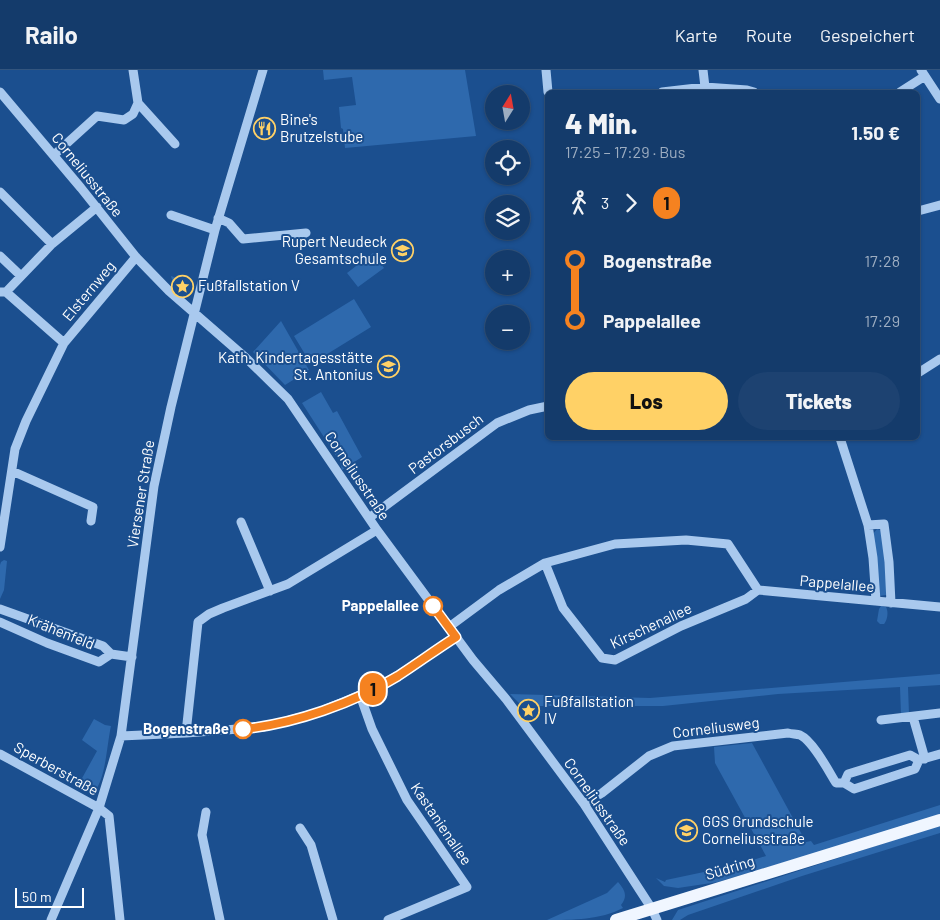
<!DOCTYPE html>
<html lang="de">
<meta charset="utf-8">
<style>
:root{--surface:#143b6b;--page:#1d4271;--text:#f1f3f6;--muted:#9dadc1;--line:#33557e;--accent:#ffd166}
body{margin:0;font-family:Barlow,sans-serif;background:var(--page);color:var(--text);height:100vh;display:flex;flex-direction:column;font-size:19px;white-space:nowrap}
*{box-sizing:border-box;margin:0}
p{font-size:16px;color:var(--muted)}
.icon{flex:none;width:28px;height:28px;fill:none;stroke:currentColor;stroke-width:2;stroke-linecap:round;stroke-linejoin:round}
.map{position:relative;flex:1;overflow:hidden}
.panel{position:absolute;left:545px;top:20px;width:375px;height:350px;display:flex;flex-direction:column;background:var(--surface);border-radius:8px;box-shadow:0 1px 4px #0004,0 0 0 1px var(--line)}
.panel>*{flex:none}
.badge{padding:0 10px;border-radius:16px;font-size:18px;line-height:32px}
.needle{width:32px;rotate:11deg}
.controls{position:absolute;left:485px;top:15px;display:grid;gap:10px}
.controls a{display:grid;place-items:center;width:45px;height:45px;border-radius:50%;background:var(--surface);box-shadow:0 1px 4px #0004,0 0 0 1px var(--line);font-size:25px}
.scale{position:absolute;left:15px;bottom:12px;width:69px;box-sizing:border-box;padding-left:5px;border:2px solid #fff;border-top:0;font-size:14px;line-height:18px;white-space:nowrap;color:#fff;-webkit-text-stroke:4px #1b4f8f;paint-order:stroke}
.map>.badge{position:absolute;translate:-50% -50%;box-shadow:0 0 0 2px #fff}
.legs{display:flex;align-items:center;gap:8px;height:55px;padding:0 20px;font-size:16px}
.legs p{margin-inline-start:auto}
.overview{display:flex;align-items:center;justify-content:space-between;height:85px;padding:0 20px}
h1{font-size:28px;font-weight:800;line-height:38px}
.action{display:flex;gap:10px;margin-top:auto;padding:10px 20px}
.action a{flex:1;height:58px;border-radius:30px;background:var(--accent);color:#111;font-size:20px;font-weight:800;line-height:58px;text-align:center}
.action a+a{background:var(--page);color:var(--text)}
ul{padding:0 20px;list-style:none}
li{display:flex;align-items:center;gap:18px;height:60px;font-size:19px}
li i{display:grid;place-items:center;width:8px;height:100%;margin:0 6px;background:currentColor}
li i::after{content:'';width:12px;height:12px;margin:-6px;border:4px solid;border-radius:50%;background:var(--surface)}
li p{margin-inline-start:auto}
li:first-child i{background:linear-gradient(#0000 50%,currentColor 0)}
li:last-child i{background:linear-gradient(currentColor 50%,#0000 0)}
header{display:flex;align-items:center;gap:30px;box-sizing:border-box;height:70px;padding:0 25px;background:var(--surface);border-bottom:1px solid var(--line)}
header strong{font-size:24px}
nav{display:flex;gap:28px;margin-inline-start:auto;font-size:18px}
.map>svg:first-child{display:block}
.green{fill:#2e69ad}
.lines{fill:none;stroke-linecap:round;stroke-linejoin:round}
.minor{stroke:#a9c9ee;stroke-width:9}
.major{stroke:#f0f6ff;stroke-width:12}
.line-1-casing{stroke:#fff;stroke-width:11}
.line-1{stroke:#f58220;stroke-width:8}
.stop-1-dot{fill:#fff;stroke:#f58220;stroke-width:2.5}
.labels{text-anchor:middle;stroke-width:4;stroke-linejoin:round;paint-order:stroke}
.poi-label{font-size:15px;fill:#fff;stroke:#1b4f8f;text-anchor:start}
.street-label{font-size:15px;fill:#fff;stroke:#1b4f8f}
.stop-label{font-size:15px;font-weight:bold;fill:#fff;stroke:#1b4f8f;text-anchor:end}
</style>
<header>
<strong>Railo</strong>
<nav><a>Karte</a><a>Route</a><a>Gespeichert</a></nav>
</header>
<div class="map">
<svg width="940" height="850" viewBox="0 0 940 850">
<rect width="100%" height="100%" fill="#1b4f8f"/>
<path class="green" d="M323,0H465L476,66L345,78L343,59L341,58L339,37L356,35L352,7L324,10Z
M373,183L384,198L358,217L347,203Z
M171,206L188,212L186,219L183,221C178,219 172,212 171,206Z
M354,229L371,257L311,294L294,266Z
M281,251L309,300L285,315L253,282Z
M321,322L333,343L337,341L362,387L342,400L340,392L302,333Z
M877,459L881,460L887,490L886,525L879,526L873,464Z
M4,490L7,491L4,520L0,529V495L1,492Z
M881,536L886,537C889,542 887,551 884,554H880L877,551L879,539Z
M940,604V615L908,617L909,644L901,645L900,617L778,624L663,636H522L510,624L650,628Z
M94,649L105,655L111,656C107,673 106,709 94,722C86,722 78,718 73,712V706L81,710L97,681L82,670Z
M752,673L806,772L811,771L814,775L940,735V746L718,812L678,818L664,816L656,808L665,812L666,810L737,795L766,786L715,693L714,677Z
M940,755V763L802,806L688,845L680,850H672L678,840Z
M618,812C625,820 628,826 621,835L623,838C600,850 573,850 547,850L607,823Z"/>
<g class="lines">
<path class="minor" d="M133,0L138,33
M546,0L548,22
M703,0L705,17
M921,0L940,29
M0,22L81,118L136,187L169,221L246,288L288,329L377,460L473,590L506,629L584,734L652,839L657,850
M662,22L705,17L747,20L754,22
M900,22L925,6
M54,85L97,46L124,50L133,44L138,33L175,74
M0,122L52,174
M918,141L940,135
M171,145L215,160
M218,148L229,153L243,169L306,163
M0,186L21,206
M0,222H6L52,174L97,137
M6,222L64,273
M918,303L940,289
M840,368L868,455L873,488L876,531
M12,401L93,437L91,451
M369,448L497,353L529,340L548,336
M241,452L270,521
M868,455L884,454L889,492L891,533
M0,477L15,379L26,351L64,273L136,187
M545,493L563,538L602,588L615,590L681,556L746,529L758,520
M0,539L103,576L111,584L132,587
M0,552L47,573L99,592L111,584
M449,557L499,520L545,493L615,474L686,470L728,474L758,520L940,537
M360,625L372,659L407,730L467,817L388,850
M913,647L925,689
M881,650L940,643
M186,663L198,552L209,544L223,538L288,514L377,460
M121,666L186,663L264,657L319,642L360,625L397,606L456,567
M0,684L99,738L109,746L120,850
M844,713L848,704L910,685L919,690L940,684
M584,734L602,723L649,686L673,676L788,663C792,664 797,664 800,665C813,671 828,700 836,713H844L854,719L915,699L919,690
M206,742L202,765L220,850
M300,758L311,775L333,850
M51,850L99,738L121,666L154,416L171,337L215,160L263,0"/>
<path class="major" d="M616,850L940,750"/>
</g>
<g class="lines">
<defs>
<path id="line-1" d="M243,659C294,654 354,633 398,606C418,593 437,579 456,567L433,536"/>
</defs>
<use href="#line-1" class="line-1-casing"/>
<use href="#line-1" class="line-1"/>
</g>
<defs>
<symbol id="restaurant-ring" viewBox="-11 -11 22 22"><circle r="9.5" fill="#1b4f8f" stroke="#ffd166" stroke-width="1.5"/><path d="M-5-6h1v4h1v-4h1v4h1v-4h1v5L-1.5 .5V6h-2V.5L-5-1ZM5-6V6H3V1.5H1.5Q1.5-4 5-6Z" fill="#ffd166"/></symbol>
<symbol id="school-ring" viewBox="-11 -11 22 22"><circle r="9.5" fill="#1b4f8f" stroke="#ffd166" stroke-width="1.5"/><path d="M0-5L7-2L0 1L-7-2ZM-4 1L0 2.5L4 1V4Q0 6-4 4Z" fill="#ffd166"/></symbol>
<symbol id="sight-ring" viewBox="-11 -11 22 22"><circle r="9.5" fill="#1b4f8f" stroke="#ffd166" stroke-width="1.5"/><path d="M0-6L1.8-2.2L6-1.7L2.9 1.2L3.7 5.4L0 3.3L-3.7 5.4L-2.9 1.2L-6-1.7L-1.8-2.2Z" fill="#ffd166"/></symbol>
</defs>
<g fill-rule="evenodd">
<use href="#restaurant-ring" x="252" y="46" width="25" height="25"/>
<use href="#school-ring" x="390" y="168" width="25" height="25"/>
<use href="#sight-ring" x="170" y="204" width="25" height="25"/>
<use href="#school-ring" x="376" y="284" width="25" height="25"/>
<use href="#sight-ring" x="516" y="628" width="25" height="25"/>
<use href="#school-ring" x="674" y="748" width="25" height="25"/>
</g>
<g class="stop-1-dot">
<circle cx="433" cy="536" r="9"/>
<circle cx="243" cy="659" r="9"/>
</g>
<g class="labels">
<g class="poi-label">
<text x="280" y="55">Bine's<tspan x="280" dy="17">Brutzelstube</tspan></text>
<text x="387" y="177" text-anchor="end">Rupert Neudeck<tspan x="387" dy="17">Gesamtschule</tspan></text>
<text x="198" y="221">Fußfallstation V</text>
<text x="373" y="293" text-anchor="end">Kath. Kindertagesstätte<tspan x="373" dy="17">St. Antonius</tspan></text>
<text x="544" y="637">Fußfallstation<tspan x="544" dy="17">IV</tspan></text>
<text x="702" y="757">GGS Grundschule<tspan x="702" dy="17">Corneliusstraße</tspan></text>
</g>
<g class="street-label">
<text transform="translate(87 105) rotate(51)" y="5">Corneliusstraße</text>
<text transform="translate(89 221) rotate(-50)" y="5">Elsternweg</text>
<text transform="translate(446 374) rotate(-37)" y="5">Pastorsbusch</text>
<text transform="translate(357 406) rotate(56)" y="5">Corneliusstraße</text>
<text transform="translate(141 424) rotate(-81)" y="5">Viersener Straße</text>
<text transform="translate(837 514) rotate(5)" y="5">Pappelallee</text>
<text transform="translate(651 556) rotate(-25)" y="5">Kirschenallee</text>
<text transform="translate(61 562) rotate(22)" y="5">Krähenfeld</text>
<text transform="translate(716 658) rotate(-7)" y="5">Corneliusweg</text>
<text transform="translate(56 699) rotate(29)" y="5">Sperberstraße</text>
<text transform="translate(597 732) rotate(55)" y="5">Corneliusstraße</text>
<text transform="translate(441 754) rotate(56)" y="5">Kastanienallee</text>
<text transform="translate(730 798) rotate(-17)" y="5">Südring</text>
</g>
<g class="stop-label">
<text x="419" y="541">Pappelallee</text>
<text x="229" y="664">Bogenstraße</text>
</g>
</g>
</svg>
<div class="controls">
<a><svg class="needle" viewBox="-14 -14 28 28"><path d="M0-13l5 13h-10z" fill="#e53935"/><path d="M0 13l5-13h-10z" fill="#9dadc1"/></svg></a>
<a><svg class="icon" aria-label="locate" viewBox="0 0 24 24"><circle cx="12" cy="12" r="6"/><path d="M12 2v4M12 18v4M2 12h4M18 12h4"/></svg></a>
<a><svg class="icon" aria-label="layers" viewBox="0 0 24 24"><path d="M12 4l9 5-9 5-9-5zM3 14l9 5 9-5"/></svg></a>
<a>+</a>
<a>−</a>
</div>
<div class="scale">50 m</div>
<b class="badge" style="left:373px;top:619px;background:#f58220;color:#111">1</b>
<section class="panel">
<div class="overview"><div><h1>4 Min.</h1><p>17:25 – 17:29 · Bus</p></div><b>1.50 €</b></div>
<div class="legs"><svg class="icon" aria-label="walk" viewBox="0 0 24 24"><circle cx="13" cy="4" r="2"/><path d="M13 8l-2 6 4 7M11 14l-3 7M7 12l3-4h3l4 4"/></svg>3<svg class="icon" aria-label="forward" viewBox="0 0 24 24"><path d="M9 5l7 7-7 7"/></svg><b class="badge" style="background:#f58220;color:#111">1</b></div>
<ul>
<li><i style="color:#f58220"></i><b>Bogenstraße</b><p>17:28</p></li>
<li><i style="color:#f58220"></i><b>Pappelallee</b><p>17:29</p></li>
</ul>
<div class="action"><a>Los</a><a>Tickets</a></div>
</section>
</div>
